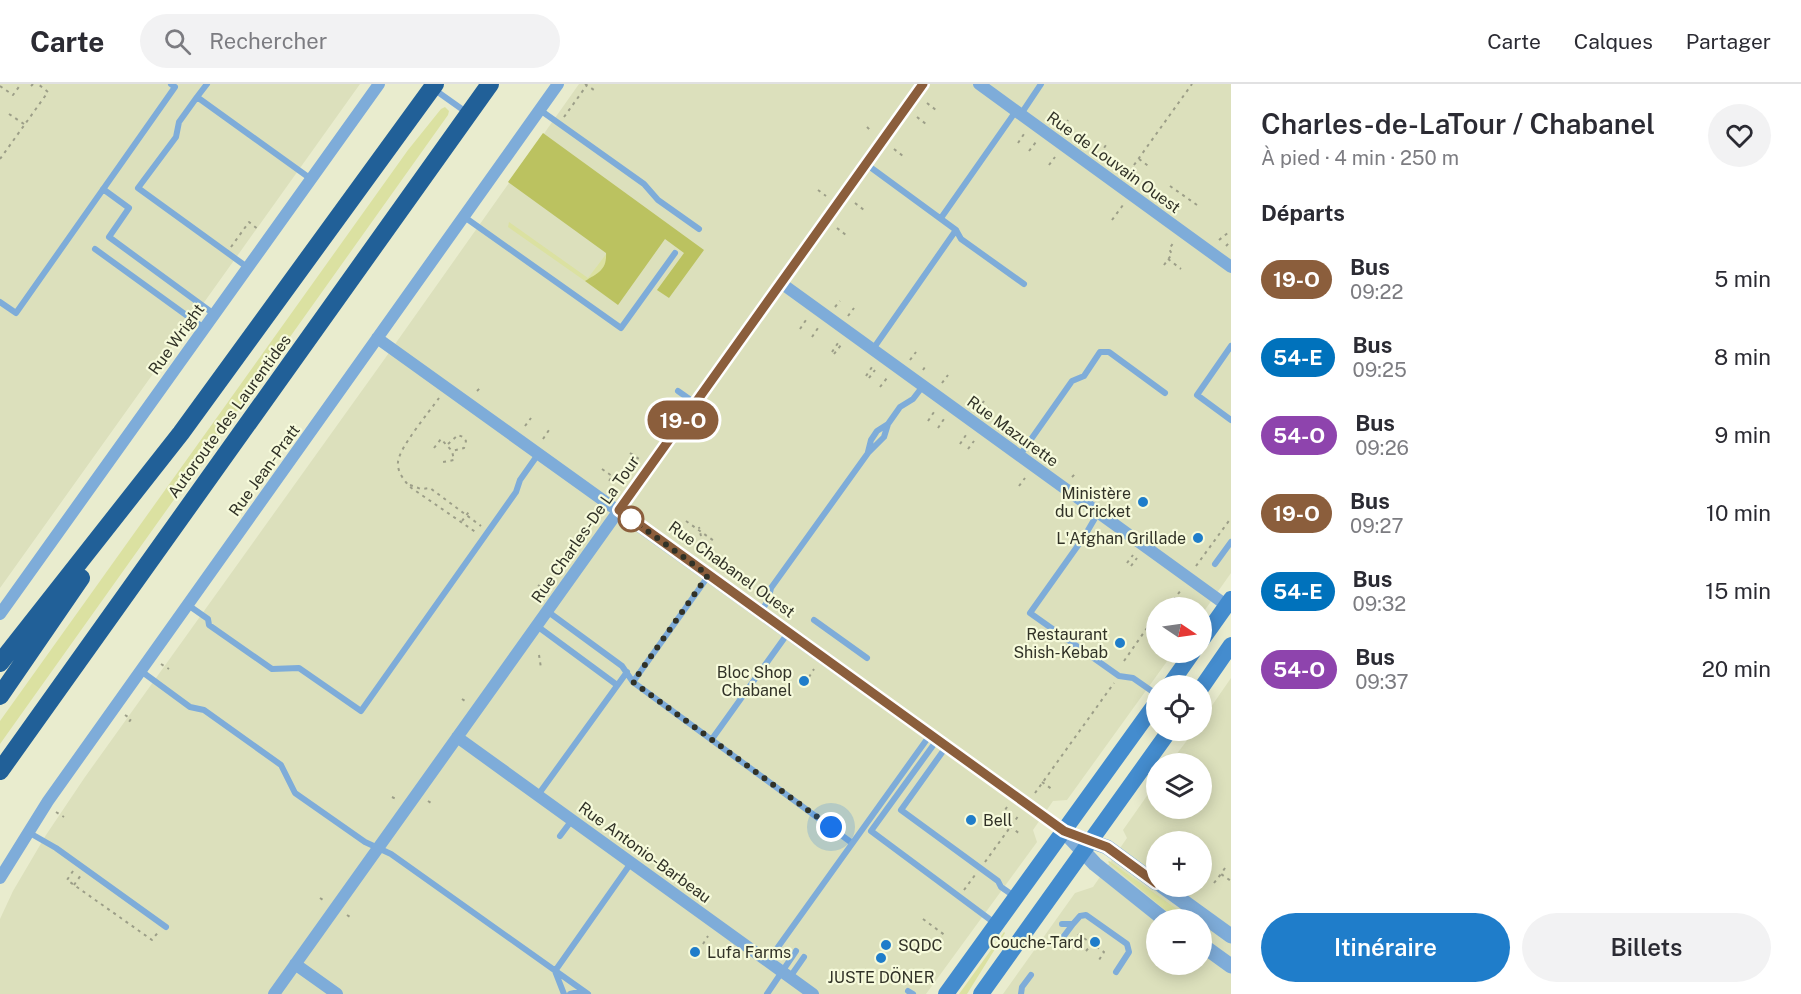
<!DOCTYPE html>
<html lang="fr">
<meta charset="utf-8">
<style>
:root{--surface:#fff;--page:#f2f2f3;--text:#2b2b33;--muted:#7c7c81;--line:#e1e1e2;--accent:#1f7dca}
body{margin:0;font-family:"Public Sans",sans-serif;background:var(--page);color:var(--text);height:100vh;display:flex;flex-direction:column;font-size:22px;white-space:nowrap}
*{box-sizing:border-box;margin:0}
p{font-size:20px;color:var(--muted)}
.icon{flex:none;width:33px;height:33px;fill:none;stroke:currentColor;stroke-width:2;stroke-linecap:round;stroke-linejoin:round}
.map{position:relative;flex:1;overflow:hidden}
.panel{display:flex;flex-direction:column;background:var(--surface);width:570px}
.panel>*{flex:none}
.badge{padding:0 12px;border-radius:20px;font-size:21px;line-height:39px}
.needle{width:39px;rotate:103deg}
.buttons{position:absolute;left:1146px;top:513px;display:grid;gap:12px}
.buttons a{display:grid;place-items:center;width:66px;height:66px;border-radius:50%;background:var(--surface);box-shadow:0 3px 15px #0003;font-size:30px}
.you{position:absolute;width:30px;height:30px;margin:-15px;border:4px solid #fff;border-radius:50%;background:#1a73e8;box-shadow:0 0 0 9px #1a73e833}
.map>.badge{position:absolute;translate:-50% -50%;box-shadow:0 0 0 3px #fff}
h2{padding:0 30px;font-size:22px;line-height:54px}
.round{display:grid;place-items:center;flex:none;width:63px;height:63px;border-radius:32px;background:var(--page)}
.summary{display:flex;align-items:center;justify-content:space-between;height:102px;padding:0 30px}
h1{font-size:28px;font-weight:600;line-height:45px}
.cta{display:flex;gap:12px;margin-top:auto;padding:12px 30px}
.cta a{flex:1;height:69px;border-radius:36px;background:var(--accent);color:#fff;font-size:24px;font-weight:600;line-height:69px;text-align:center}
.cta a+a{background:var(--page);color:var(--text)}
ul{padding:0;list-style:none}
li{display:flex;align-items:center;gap:18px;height:78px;padding:0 30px}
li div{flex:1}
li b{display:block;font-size:22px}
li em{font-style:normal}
li .badge{min-width:66px;font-weight:700;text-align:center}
header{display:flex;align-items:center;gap:36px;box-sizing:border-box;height:84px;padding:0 30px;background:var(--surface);border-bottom:2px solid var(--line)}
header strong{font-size:28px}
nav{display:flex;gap:33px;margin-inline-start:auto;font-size:21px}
.search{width:420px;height:54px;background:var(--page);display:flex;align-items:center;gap:15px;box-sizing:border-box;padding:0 21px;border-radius:33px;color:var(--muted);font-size:22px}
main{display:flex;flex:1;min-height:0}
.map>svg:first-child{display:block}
.built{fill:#dce0bc;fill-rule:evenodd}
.green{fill:#dbe1a1}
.forest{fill:#bbc260}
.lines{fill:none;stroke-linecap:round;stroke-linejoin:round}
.path{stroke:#9c9e88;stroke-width:2;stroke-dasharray:3 4.5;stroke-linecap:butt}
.service{stroke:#7eacd9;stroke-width:6}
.minor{stroke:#7eacd9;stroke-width:12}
.tertiary{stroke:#7eacd9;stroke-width:15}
.secondary{stroke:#448cce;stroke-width:16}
.motorway{stroke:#216098;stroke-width:18}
.line-casing{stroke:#fff;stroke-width:14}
.line{stroke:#8b5e3c;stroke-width:9}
.walk{stroke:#313227;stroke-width:6;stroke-dasharray:0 10.8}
.poi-dot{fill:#1f7dca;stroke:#f6fadb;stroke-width:2}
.stop-dot{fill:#fff;stroke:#8b5e3c;stroke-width:3}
.labels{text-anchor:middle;stroke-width:4.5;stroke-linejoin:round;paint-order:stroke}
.street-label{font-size:16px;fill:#313227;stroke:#f6fadb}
.poi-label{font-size:16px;fill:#313227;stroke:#f6fadb;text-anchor:end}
</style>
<header>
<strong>Carte</strong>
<div class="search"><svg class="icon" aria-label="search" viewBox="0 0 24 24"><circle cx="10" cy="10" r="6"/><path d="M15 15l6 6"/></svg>Rechercher</div>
<nav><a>Carte</a><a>Calques</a><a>Partager</a></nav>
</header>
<main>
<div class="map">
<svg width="1231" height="910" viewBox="0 0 1231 910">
<rect width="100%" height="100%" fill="#e9ecce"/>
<path class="built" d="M0,0H360L0,504Z
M579,0H1231V489L1202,530V524H1156V568L1173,569L1067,716L1053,717L1033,746L1037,758L926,910H0V835L13,807L46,751L85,693L381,280Z
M1231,594V910H1003L1075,809L1093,803L1127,754L1123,746L1156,699V724H1202V680L1170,679L1194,647L1202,646V636ZM1156,758H1202V802H1156ZM1156,836H1202V880H1156Z"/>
<path class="green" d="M445,23L449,27L448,31L228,340L223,338L218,343L217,349L220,351L0,660V637L408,66L441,25Z
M509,138L588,194L607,169C606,186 599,189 585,197L508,143Z
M1109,777L1191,835H1180L1171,831L1108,778Z
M1004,848L1005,849L967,910H959Z"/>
<path class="forest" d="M543,49L704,166L669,214L657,206L684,169L665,155L618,221L585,197C598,189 607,186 606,169L508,98Z"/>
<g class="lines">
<path class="path" d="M585,0L594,6
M0,2L13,11L21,0
M31,2L33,0
M927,19L936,26
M9,30L24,40
M564,33L587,1
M917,33L926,40
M867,43L872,48
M1063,43L1068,36
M1018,59L1024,50
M894,65L903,72
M1029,67L1036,58
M1100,70L1106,61
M0,75L48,8L38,0
M1139,75L1151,84
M1049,81L1055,73
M1134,81L1192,0
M1170,102L1197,121
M818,106L826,112
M855,119L864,126
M1112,136L1123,121
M837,144L846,151
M1219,156L1229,148
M1226,162L1231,157
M231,163L249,138L259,146
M1168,175L1181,185
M1164,181L1172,170L1169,165L1174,158
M835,223L840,217
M848,232L854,224
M800,245L806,236
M812,253L818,244
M832,268L838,259
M834,270L841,261
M910,276L916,268
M923,286L927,280
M866,292L872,283
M869,294L875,286
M942,299L948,291
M880,303L887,294
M477,307L480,304
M439,314C429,328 399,364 398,378C397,388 404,396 410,403L477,449
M978,325L984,317
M983,329L988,323
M928,337L934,328
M525,342L531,334
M938,344L944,335
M543,355L549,346
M448,360L458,351L463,353L466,357L464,364L452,367
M960,360L966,351
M434,364L441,355L452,367L454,376L443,378
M968,365L974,357
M630,369L639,375
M602,385L612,392L607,401
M1072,393L1077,388
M410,401L421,405L430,404L481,442
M1019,402L1025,394
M462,437L471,425
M686,437L714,457
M696,465L702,457L699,443
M1127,479L1133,471
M1131,482L1137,474
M1196,482L1231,434
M538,501L545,506
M1175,515L1185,522
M1162,524L1166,519L1172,518L1181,506
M539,571L541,584
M1124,577L1156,531
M161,580L169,585
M809,593L814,585
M462,615L465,617
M125,631L131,635L129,638
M1042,698L1053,706
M1035,709L1114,599
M392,713L396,715
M428,717L434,721
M1007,723L1003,729L1007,740L1020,750
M56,728L64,733
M985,778L1019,731
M1225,784L1221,790L1231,797
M73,787L67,796L152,856L159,847
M1214,799L1221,790
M74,801L81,791
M964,806L975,791
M320,814L323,816
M347,831L353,835
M923,835L946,852
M1078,850L1104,868L1099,876
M703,860L708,852
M1086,867L1092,860"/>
<path class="service" d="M435,6L466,28
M197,13L207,0
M540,26L644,100L658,116L699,145
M1021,30L1041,0
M866,80L956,146L873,265
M103,105L129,124L109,153L214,230
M463,132L621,244L675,169
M941,134L1016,27
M956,146L961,155L1024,200
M95,165L204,244
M247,183L138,104L176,53L179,38L197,13L311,95
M0,218L16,229L175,3L171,0
M1231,262L1197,311L1231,336
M678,307L695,319
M868,368L871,356L877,347L888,340L900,323L913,315L923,302
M1020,371L1072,297L1084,292L1100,268H1109L1165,309
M1098,429L1084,453L1030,529L1119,592L1133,594L1156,610
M1215,480L1231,458
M188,521L208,535L209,541L272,585L299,584L361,627L516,408L520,396L539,369
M547,527L622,582L633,598L852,759
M760,528L768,517L771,504L868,369L884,353L888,340
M814,536L867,574
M537,542L617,601
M141,587L190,623L204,626L281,681L295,709L365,758L391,770L588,910
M633,598L709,491
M712,655L788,549
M937,656L871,747L996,840
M946,663L901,726L998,797L1001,803L1014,812
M538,711L627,588
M28,748L56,764L166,843
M560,752L572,736
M1062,840H1073L1080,832L1086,831L1127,860L1129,868L1116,888
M1064,852L1073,840
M768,877L930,651
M790,893L804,873
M908,907L913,910
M564,910L555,887L631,779
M570,910L583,907
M767,910L796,867
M1021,910L1022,903L1031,891"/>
<path class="minor" d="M979,0L1231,183
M781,199L1226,521
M377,254L1064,747
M0,530L379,0
M457,653L813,910
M0,794L48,717L558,0
M295,880L337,910
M274,910L923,0"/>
<path class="tertiary" d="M1064,747L1095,780L1165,836
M1081,754L1107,763L1156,799
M1162,802L1231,852
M1202,861L1231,882"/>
<path class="secondary" d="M1202,556L1231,515
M1169,602L1193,568
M1202,603L1231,561
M946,910L1156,619
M981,910L1170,646"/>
<path class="motorway" d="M0,579L181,349L435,0
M0,612L81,494
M0,687L490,0"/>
</g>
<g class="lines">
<defs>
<path id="line" d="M923,0L619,426L1064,747L1107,763L1156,799"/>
</defs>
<use href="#line" class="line-casing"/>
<use href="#line" class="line"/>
<path class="walk" d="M631,435L708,491L633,598L831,743"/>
</g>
<g class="poi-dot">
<circle cx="1143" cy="418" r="6"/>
<circle cx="1198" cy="454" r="6"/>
<circle cx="1120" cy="559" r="6"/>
<circle cx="804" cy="597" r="6"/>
<circle cx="971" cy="736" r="6"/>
<circle cx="1095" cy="858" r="6"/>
<circle cx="886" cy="861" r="6"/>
<circle cx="695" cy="868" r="6"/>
<circle cx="881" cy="874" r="6"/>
</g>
<circle class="stop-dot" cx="631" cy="435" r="12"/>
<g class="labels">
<g class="street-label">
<text transform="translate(1114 78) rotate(36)" y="6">Rue de Louvain Ouest</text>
<text transform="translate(176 255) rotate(-54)" y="6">Rue Wright</text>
<text transform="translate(229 332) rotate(-54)" y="6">Autoroute des Laurentides</text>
<text transform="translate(1013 347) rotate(36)" y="6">Rue Mazurette</text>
<text transform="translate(264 386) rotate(-54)" y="6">Rue Jean-Pratt</text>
<text transform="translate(585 445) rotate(-55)" y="6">Rue Charles-De La Tour</text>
<text transform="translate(732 485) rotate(36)" y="6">Rue Chabanel Ouest</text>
<text transform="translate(645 768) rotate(36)" y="6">Rue Antonio-Barbeau</text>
</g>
<g class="poi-label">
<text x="1131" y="415">Ministère<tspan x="1131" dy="18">du Cricket</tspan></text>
<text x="1186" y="460">L'Afghan Grillade</text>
<text x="1108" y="556">Restaurant<tspan x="1108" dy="18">Shish-Kebab</tspan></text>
<text x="792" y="594">Bloc Shop<tspan x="792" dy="18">Chabanel</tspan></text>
<text x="983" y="742" text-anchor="start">Bell</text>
<text x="1083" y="864">Couche-Tard</text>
<text x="898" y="867" text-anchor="start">SQDC</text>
<text x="707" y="874" text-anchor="start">Lufa Farms</text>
<text x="881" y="899" text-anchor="middle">JUSTE DÖNER</text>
</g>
</g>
</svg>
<div class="buttons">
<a><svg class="needle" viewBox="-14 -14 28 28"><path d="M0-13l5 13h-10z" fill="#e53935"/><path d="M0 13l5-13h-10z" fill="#7c7c81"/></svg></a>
<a><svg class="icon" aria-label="locate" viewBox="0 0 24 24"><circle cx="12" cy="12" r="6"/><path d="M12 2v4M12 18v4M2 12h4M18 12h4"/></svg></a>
<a><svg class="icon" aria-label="layers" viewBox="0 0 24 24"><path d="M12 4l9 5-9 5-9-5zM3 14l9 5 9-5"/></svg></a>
<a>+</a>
<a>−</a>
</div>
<div class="you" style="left:831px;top:743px"></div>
<b class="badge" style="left:683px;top:336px;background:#8b5e3c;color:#fff">19-O</b>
</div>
<section class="panel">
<div class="summary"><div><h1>Charles-de-LaTour / Chabanel</h1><p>À pied · 4 min · 250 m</p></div><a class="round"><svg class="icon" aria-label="heart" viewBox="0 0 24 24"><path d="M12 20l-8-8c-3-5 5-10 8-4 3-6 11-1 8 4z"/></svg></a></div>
<h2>Départs</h2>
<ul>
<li><span class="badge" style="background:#8b5e3c;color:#fff">19-O</span><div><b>Bus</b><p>09:22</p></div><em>5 min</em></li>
<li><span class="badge" style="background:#0072bc;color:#fff">54-E</span><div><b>Bus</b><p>09:25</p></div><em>8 min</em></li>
<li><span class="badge" style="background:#8e44ad;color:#fff">54-O</span><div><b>Bus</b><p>09:26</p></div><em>9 min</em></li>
<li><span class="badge" style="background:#8b5e3c;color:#fff">19-O</span><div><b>Bus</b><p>09:27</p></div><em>10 min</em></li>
<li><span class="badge" style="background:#0072bc;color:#fff">54-E</span><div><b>Bus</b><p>09:32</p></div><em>15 min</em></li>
<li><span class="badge" style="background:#8e44ad;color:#fff">54-O</span><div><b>Bus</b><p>09:37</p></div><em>20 min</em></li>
</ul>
<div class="cta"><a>Itinéraire</a><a>Billets</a></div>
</section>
</main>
